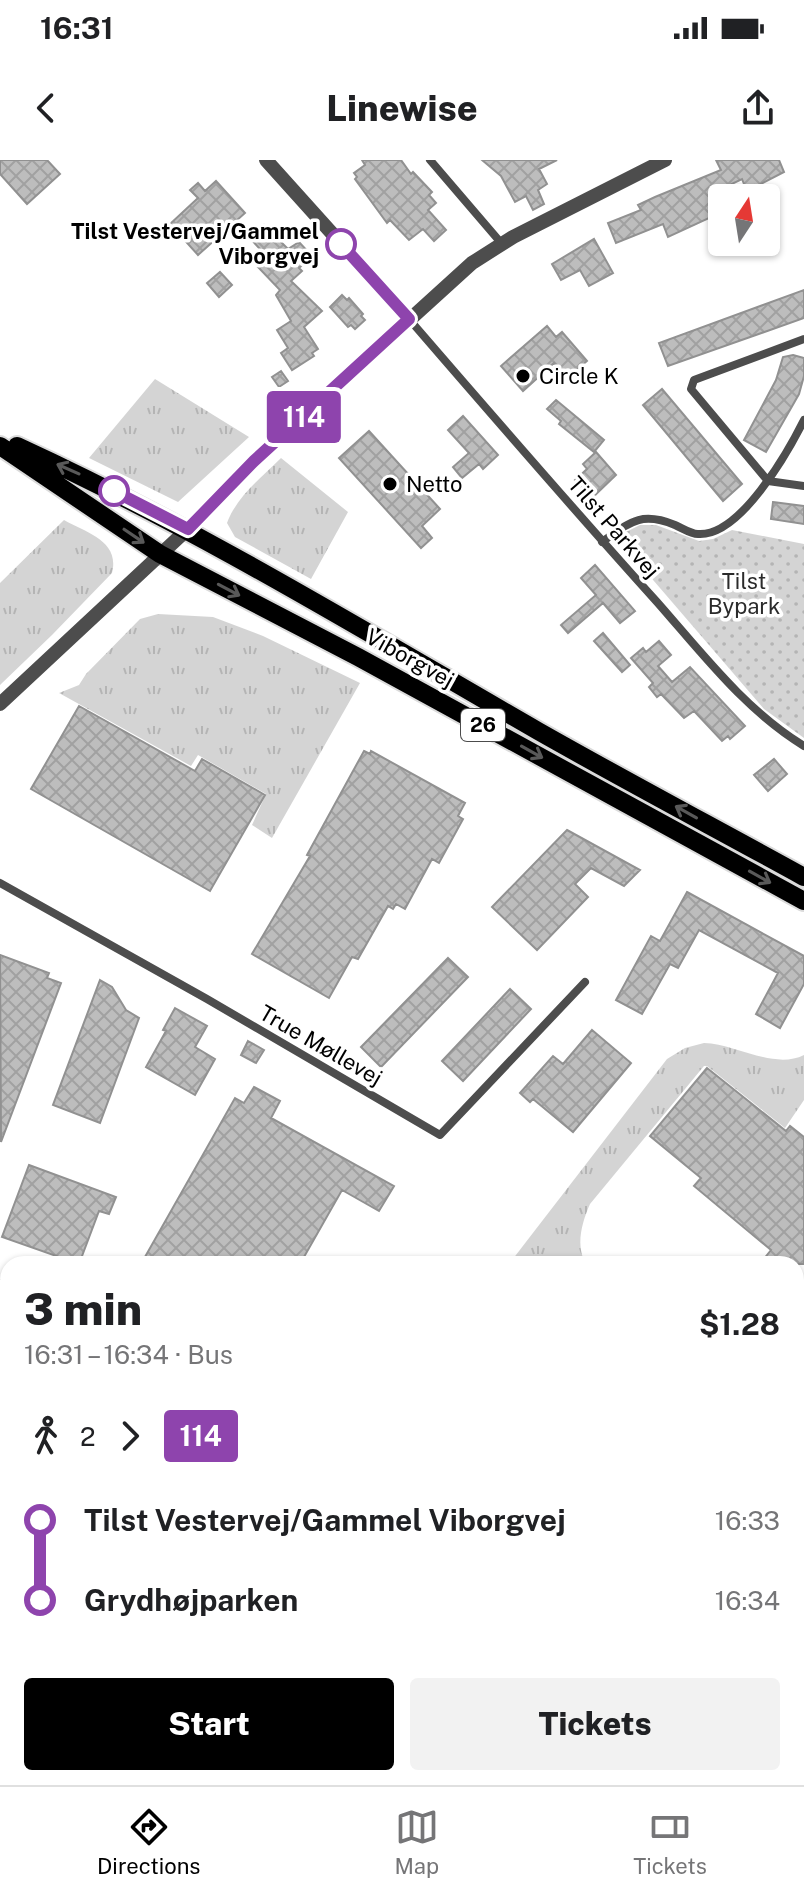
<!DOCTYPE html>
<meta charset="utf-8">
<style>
:root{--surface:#fff;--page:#f2f2f2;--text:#202124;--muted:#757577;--line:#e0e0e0;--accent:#000}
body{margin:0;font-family:"Public Sans",sans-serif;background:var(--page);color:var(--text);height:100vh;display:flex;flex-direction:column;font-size:30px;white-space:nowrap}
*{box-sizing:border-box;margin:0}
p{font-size:26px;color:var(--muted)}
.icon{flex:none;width:44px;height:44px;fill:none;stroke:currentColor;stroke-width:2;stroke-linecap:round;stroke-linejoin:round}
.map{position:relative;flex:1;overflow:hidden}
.drawer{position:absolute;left:0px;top:1096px;width:804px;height:530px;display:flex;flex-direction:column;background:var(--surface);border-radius:24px 24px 0 0;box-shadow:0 2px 6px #0004}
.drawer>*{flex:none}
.badge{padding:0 16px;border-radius:6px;font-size:28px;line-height:52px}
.needle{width:52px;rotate:12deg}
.fabs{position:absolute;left:708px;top:24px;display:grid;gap:16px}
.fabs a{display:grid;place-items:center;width:72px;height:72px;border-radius:8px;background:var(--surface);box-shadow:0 2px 6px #0004;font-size:40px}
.map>.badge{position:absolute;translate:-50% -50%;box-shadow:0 0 0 4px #fff}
.legs{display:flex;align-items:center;gap:12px;height:88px;padding:0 24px;font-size:26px}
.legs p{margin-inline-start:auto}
.overview{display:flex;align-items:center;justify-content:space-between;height:136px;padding:0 24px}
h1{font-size:44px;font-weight:800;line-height:60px}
.button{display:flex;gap:16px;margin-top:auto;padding:16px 24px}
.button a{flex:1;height:92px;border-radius:8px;background:var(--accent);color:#fff;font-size:32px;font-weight:800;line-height:92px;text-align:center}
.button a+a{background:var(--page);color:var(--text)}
ul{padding:0 24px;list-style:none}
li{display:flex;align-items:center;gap:28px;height:80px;font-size:30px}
li i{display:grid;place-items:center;width:12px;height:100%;margin:0 10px;background:currentColor}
li i::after{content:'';width:20px;height:20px;margin:-10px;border:6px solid;border-radius:50%;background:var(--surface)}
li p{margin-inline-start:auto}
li:first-child i{background:linear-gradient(#0000 50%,currentColor 0)}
li:last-child i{background:linear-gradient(currentColor 50%,#0000 0)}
.status{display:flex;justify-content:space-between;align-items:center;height:56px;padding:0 40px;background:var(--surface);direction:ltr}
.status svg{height:22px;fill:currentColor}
header{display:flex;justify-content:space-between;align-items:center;height:104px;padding:0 24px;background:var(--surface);font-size:36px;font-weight:800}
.tabs{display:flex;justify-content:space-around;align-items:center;height:112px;border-top:2px solid var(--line);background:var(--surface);font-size:22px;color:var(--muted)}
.tabs a{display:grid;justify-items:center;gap:4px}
.tabs .active{color:var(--accent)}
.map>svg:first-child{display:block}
.grass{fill:url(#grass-tufts)}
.park{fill:url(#park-dots)}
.building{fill:url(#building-cross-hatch);stroke:#919191;stroke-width:2}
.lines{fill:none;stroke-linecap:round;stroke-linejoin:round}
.primary-casing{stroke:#dbdbdb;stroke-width:22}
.minor{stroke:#4d4d4d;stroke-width:8}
.tertiary{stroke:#4d4d4d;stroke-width:14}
.primary{stroke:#000;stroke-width:18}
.oneway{stroke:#595959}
.line-1-casing{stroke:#fff;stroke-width:18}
.line-1{stroke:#8e44ad;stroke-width:12}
.stop-1-dot{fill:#fff;stroke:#8e44ad;stroke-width:4}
.poi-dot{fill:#000;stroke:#fff;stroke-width:3}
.labels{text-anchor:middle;stroke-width:7;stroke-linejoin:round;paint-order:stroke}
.shield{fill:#fff;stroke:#4c4c4c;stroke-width:2}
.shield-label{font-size:20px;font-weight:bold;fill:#000}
.stop-label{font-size:22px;font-weight:bold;fill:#000;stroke:#fff;text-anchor:end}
.poi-label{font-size:22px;fill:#000;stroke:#fff;text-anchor:start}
.street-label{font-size:22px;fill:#000;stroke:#fff}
.park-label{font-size:22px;fill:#2b2b2b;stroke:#fff}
</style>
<div class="status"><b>16:31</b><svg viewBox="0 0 49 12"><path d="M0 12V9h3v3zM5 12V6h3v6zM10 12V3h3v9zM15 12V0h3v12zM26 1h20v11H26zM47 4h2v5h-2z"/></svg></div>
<header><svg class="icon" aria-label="back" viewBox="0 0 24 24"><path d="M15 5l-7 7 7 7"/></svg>Linewise<svg class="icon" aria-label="share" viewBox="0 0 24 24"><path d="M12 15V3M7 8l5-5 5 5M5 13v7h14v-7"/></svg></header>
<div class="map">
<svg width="804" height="1625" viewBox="0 0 804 1625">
<defs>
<pattern id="grass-tufts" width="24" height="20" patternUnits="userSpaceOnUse" patternTransform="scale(2)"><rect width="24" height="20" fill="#d4d4d4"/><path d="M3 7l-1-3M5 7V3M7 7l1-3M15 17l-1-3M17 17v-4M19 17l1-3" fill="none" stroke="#b4b4b4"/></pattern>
<pattern id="park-dots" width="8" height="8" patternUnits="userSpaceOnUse" patternTransform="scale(2)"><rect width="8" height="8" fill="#d4d4d4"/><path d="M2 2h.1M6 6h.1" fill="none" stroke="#b4b4b4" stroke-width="1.8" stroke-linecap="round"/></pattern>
<pattern id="building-cross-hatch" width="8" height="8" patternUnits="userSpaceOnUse" patternTransform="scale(2)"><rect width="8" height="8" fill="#bdbdbd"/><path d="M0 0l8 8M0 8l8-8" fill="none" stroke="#a1a1a1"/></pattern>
</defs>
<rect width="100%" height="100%" fill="#fff"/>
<path class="grass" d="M155,219L249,277L178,342L89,298Z
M281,298L348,352L311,419L235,377L227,363C237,336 261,318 281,298Z
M64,360C87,373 120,381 112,413L52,475L0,525V423Z
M158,454L213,457L263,476L360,523L272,678L252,665L266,634L198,595L191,606L59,533L79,525L86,514L140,459Z
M704,883C736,884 774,910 804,895V940L785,968L707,906H704L590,1044C582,1062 575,1086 586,1104H509L667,899L685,888Z
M796,1358L804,1365V1408L796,1409Z"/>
<path class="park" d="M640,365H656L699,381L713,379L732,370L804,384V578L764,549L623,385L624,373Z"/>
<path class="building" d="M0,0H47L60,14L27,44L0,14Z
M362,0H401L411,14L413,12L432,32L429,35L436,43L428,50L446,70L434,81L423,69L409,80L390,60L387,63L355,19L357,17L354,13L365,5Z
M482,0H557L539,9L547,24L538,30L544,44L533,50L526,36L515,42L501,16Z
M716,0H779L784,12L755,27L754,25L746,29L742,19L719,30L722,36V82L711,57L668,77L663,64L616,83L608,63L641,50L638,45L655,37L721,10Z
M216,21L245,53L198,95L170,64L198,38L190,30L198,23L205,31Z
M264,65L288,89L299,82L312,96L299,108L302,111L291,121L322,151L304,167L318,189L312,193L314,196L292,210L281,193L288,188L277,170L291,161L276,135L280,130L258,107L268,98L250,78Z
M594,79L613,113L589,126L580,110L561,120L552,104Z
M220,112L232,125L219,137L207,123Z
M804,130V158L668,206L659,183Z
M342,135L347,140L349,138L363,154L361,156L365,160L355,169L351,165L348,167L330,147Z
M547,166L556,177L562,172L587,201L567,218L554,203L523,231L501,206Z
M793,195L804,198V216L799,234L766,292L744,280L776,220L783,197Z
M281,211L288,221L279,227L272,217Z
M662,229L742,324L723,341L643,245Z
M556,240L604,280L594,292L559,264L561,261L547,249Z
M463,256L498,295L483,309L479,304L462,318L453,307L469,293L448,270Z
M369,271L440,349L422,366L432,378L421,388L339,298Z
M596,292L616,315L592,338L575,320L587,309L583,304Z
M773,342L804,346V364L771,359Z
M595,405L635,451L620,463L603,443L568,473L561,465L596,435L581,418Z
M603,473L630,505L622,512L594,481Z
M659,481L671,495L658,506L672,522L690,507L745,566L730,579L728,576L722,581L694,551L684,558L661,534L657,537L649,527L653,523L631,498L643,488L646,492Z
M79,546L195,611L202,599L265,635L210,731L31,629Z
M364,591L370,594L371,591L465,643L458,656L463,659L439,703L432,699L405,749L396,744L393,749L388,746L358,799L352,797L329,838L252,794L310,696L307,695Z
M774,599L787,614L768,631L754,615Z
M567,670L640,710L624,726L591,708L575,724L588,737L537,790L492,747Z
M687,732L804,796V824L780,868L756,854L778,813L699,770L678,808L670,804L642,854L616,840L651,776L660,781Z
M0,795L49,813L47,818L61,823L1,982Z
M448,798L468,817L381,907L361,887Z
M100,820L112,827L126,850L139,858L100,963L53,945Z
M510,829L531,849L463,921L442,901Z
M175,848L207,866L195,887L215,899L195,935L146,907L166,871L163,870Z
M592,870L631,903L573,972L533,939L530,942L520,933L553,896L563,904Z
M248,881L264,890L256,903L241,895Z
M707,908L786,971L790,966L804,977V1104H760L771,1090L694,1026L701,1018L650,976Z
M254,927L280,941L271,958L394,1026L379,1051L342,1030L300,1104H141L235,938L244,943Z
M29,1005L116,1037L109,1054L99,1051L79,1104L2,1077Z"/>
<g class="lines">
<defs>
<path id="primary" d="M0,286L160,394L358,497L804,741
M17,286C198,369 366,472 538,571C626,621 715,668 804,717"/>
</defs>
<use href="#primary" class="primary-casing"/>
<path class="minor" d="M430,0L502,84
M409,159C491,254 573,349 657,442C702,493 745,550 804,586
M804,179L694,220L691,229L768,321L804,326
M602,382C630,362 641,351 675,365C682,368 691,374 698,374C740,377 788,292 804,260
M0,723L207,839L440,975L585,822
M0,1123L8,1125
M689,1618L693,1625"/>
<path class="tertiary" d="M266,0L409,159
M0,544L205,353L254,301L472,103L513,77L665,0"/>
<use href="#primary" class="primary"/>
</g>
<defs><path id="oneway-shaft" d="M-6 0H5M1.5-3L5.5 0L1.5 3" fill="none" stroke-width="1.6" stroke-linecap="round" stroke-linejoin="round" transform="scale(2)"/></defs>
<g class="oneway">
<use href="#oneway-shaft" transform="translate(68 309) rotate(-156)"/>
<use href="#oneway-shaft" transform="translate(134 376) rotate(34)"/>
<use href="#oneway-shaft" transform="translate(229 430) rotate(28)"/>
<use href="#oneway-shaft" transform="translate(532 592) rotate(29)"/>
<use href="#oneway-shaft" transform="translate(686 652) rotate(-151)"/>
<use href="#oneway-shaft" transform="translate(760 717) rotate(29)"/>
</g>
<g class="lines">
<defs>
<path id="line-1" d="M114,331L188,369L254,301L409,159L341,84"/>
</defs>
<use href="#line-1" class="line-1-casing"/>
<use href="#line-1" class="line-1"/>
</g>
<g class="stop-1-dot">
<circle cx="341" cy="84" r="14"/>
<circle cx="114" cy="331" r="14"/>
</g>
<g class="poi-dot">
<circle cx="523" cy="216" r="8"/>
<circle cx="390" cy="324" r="8"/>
</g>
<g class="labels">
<rect class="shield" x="461" y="549" width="44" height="32" rx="6"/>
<g class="shield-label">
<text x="483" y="572">26</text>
</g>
<g class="stop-label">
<text x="319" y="79">Tilst Vestervej/Gammel<tspan x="319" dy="25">Viborgvej</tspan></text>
</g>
<g class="poi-label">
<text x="539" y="224">Circle K</text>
<text x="406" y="332">Netto</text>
</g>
<g class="street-label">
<text transform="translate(614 367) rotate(49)" y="8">Tilst Parkvej</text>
<text transform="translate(410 498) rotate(29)" y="8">Viborgvej</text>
<text transform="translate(321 885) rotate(30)" y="8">True Møllevej</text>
</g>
<g class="park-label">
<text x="744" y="429">Tilst<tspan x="744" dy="25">Bypark</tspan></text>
</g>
</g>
</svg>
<div class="fabs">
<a><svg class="needle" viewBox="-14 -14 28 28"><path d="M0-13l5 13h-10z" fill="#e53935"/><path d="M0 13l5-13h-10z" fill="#757577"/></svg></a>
</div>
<b class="badge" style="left:304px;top:257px;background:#8e44ad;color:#fff">114</b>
<section class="drawer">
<div class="overview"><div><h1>3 min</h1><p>16:31 – 16:34 · Bus</p></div><b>$1.28</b></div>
<div class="legs"><svg class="icon" aria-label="walk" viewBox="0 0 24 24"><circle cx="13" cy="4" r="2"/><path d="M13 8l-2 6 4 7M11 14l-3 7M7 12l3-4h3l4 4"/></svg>2<svg class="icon" aria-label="forward" viewBox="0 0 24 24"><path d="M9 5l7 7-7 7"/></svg><b class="badge" style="background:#8e44ad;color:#fff">114</b></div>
<ul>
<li><i style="color:#8e44ad"></i><b>Tilst Vestervej/Gammel Viborgvej</b><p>16:33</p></li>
<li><i style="color:#8e44ad"></i><b>Grydhøjparken</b><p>16:34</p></li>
</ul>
<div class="button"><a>Start</a><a>Tickets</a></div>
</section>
</div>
<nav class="tabs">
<a class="active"><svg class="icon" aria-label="directions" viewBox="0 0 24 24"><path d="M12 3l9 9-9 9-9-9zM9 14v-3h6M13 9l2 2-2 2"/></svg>Directions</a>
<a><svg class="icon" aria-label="map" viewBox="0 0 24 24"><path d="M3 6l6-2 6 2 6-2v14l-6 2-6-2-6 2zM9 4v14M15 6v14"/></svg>Map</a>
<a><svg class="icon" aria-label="tickets" viewBox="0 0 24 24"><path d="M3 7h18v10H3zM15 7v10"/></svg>Tickets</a>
</nav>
